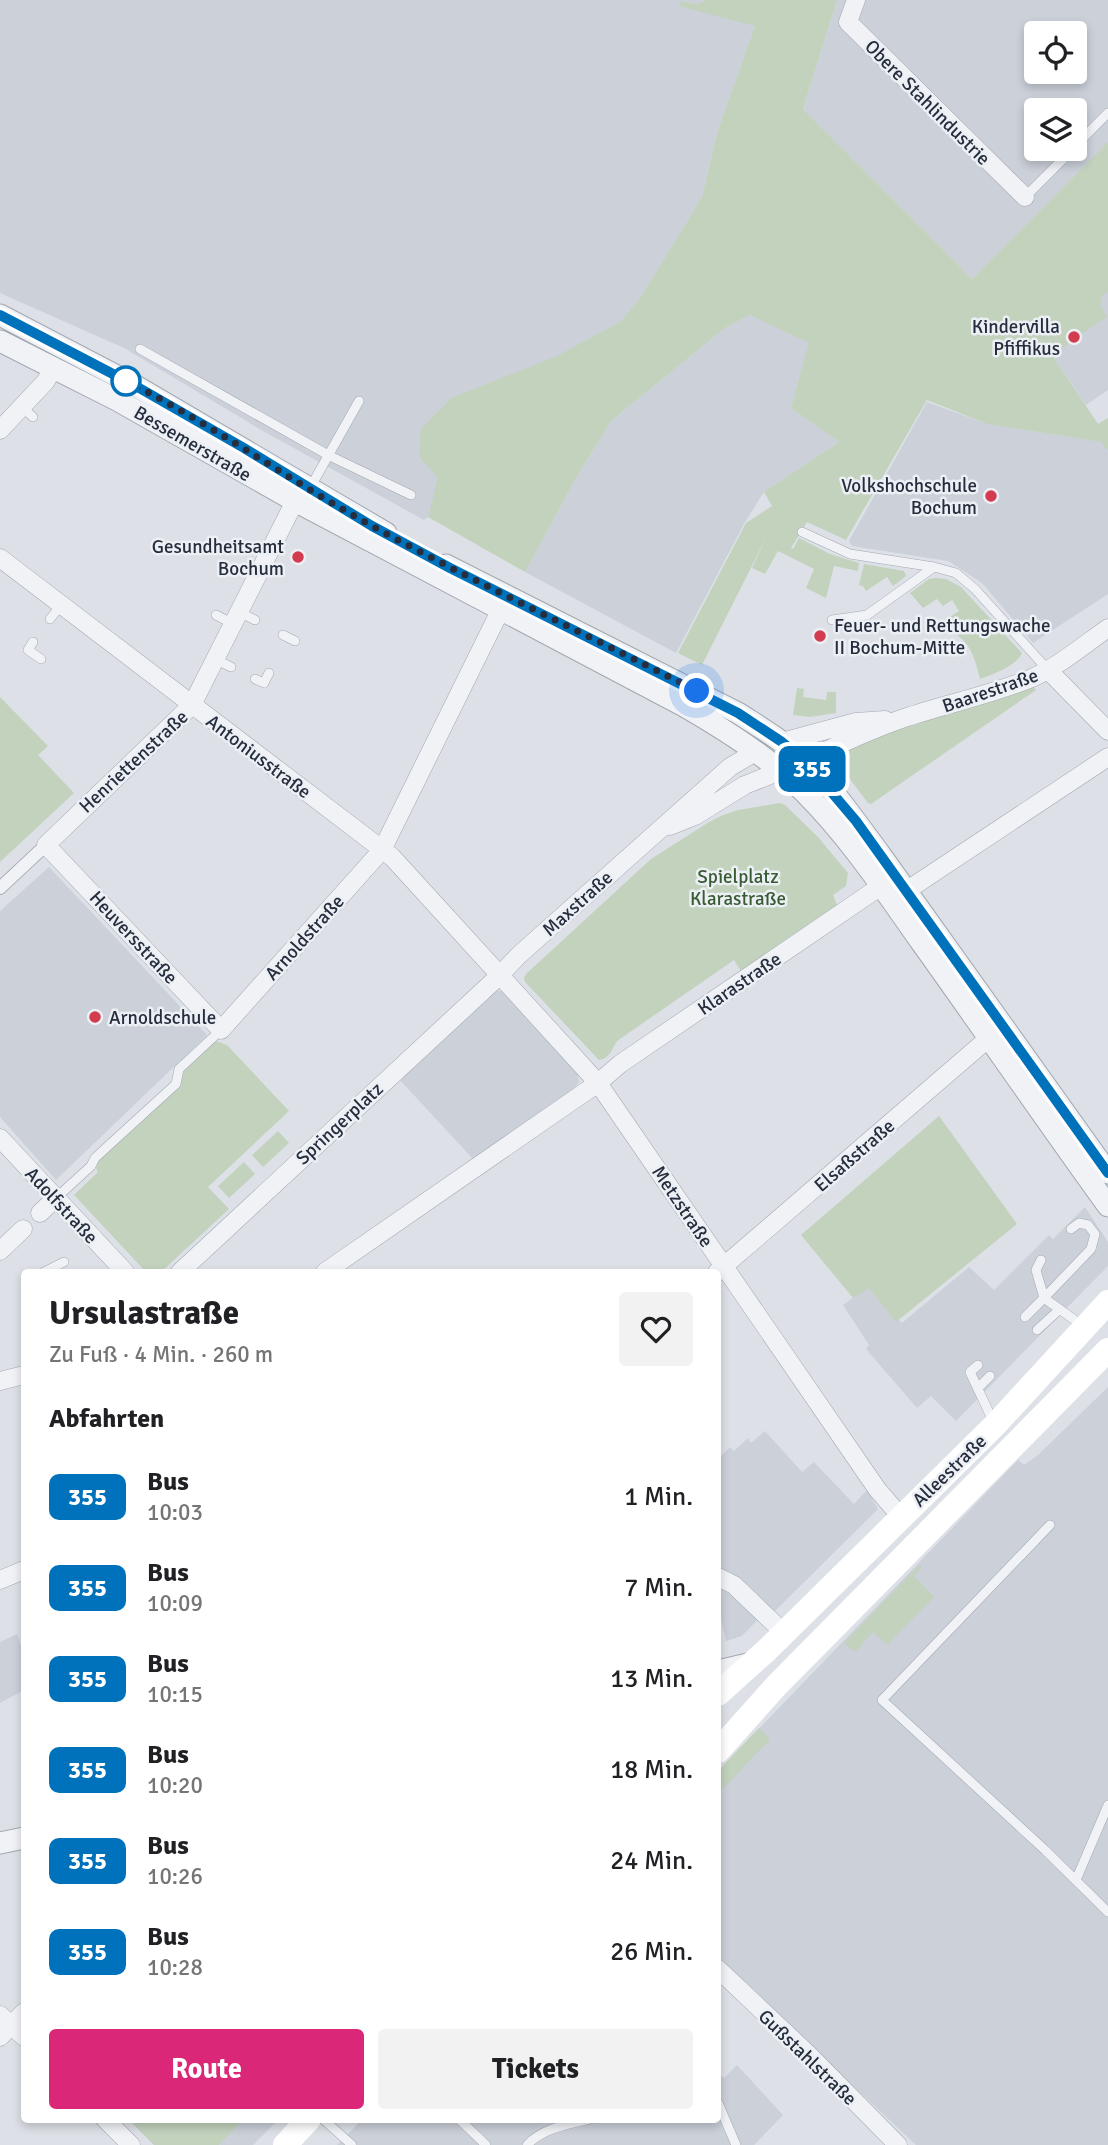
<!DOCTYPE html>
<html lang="de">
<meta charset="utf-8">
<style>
:root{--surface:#fff;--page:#f2f2f2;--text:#202124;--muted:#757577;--accent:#db2777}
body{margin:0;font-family:Signika,sans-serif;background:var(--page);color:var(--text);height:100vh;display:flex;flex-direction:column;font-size:26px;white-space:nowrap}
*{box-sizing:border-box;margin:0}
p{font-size:23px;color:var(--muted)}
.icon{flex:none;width:38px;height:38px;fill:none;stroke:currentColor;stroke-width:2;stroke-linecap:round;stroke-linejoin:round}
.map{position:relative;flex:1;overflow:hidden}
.side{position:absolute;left:21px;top:1269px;width:700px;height:854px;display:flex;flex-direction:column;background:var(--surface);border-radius:7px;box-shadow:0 4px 10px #0003}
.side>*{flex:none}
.badge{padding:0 14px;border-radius:10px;font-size:24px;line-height:46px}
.tools{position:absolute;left:1024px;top:21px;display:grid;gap:14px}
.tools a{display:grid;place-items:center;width:63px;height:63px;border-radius:7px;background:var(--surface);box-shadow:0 4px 10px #0003;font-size:35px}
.you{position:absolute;width:35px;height:35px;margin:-18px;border:5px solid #fff;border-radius:50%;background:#1a73e8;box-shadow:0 0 0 10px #1a73e833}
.map>.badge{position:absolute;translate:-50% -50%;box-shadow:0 0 0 4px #fff}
h2{padding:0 28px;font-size:26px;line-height:63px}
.round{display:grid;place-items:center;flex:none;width:74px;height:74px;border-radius:7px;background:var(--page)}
.headline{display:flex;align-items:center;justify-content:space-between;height:119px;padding:0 28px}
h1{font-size:33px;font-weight:700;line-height:52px}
.button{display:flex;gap:14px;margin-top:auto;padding:14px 28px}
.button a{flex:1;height:80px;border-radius:7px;background:var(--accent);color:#fff;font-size:28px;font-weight:700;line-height:80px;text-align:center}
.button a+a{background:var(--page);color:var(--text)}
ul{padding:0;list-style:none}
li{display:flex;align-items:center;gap:21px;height:91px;padding:0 28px}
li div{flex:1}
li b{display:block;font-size:26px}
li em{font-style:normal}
li .badge{min-width:77px;font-weight:700;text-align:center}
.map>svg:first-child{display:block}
.built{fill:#cbd0d9;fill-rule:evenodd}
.green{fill:#c2d2bd}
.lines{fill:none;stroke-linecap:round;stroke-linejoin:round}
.service-casing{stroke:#a2a8b1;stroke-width:10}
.pedestrian-casing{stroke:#a2a8b1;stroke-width:14}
.minor-casing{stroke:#a2a8b1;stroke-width:19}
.tertiary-casing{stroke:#a2a8b1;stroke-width:23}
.service{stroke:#f0f2f6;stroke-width:9}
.pedestrian{stroke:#f0f2f6;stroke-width:12}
.minor{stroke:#f0f2f6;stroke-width:18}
.tertiary{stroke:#f0f2f6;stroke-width:21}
.secondary{stroke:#fff;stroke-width:24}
.line-casing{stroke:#fff;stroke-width:16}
.line{stroke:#0072bc;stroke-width:10}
.walk{stroke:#262e3e;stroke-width:7;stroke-dasharray:0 12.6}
.poi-dot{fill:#d33b4f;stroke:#ecf0f5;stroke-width:2.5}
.stop-dot{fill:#fff;stroke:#0072bc;stroke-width:3.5}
.labels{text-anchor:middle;stroke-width:5;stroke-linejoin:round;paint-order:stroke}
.street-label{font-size:19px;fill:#262e3e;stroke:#ecf0f5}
.poi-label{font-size:19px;fill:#262e3e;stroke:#ecf0f5;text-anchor:end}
.park-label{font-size:19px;fill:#395b33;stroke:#ecf0f5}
</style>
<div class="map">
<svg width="1108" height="2145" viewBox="0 0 1108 2145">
<rect width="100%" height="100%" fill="#dde1e7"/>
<path class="built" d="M0,0H706L697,4L681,1L755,26L718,130L702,197L640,298L620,322L558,356L451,398L420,431L419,457L439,478L428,517L424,520L263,431L124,348L0,293Z
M837,0H1108V142L972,279L803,109ZM1036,33H1074V72H1036ZM1036,110H1074V149H1036Z
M1108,270V390L1086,405L1041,338Z
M750,315L810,343L791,408L839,442L764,492L745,522L676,653L525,572L577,476L612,420L725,328Z
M927,402L987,424L1102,442L1108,451V594L1033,643L982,583L948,561L852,546L849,541Z
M49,867L207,1035L56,1180L0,1117V911Z
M496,991H501L507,995L577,1070L579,1082L571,1092L474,1160L398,1078L491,993Z
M1085,1207L1108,1242V1266L956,1421L931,1396L917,1408L866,1349L869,1345L843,1305L868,1287L896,1321L899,1320L902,1323L969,1267L994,1290L1049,1235L1053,1239Z
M1108,1387V2145H916L718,1959V1771L1018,1460L1024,1465L1038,1455Z
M765,1431L802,1472L814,1462L854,1504L867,1490L878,1509L775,1611L770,1607L742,1636L726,1641L718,1607V1459L730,1447L734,1451L748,1438L751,1443Z
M17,1634L24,1654V1690L0,1703V1642Z
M737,2065L783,2115L754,2145H337L363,2119H718V2073L724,2078Z
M244,2119H273L276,2122L253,2145H219Z"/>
<path class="green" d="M706,0H837L803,109L972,279L1108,142V291L1102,296L1100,306L1107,316L1054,354L1041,338L1098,424L1108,418V451L1101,442L987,424L927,400L846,540L807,522L791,548L793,549L799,538L830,554L859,563L858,571L834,566L826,598L806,588L814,569L778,551L765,574L752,568L767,536L702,665L678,653L746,523L772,506L764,492L839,442L791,408L809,343L750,315L725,328L612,420L577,476L525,572L428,517L438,478L419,457L420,430L451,398L557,356L620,322L640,298L702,197L718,130L755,26L679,6L681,1L697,4Z
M864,564L904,571L906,576L893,586L887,577L866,591L863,586L859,585Z
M936,578L946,579L961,587L1022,653C1015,667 994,674 980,679C977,667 973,650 964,641C956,634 951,629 945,620L959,611L952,600L943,606L937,599L923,608L910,593L929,579Z
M1033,686L1036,690L871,804L868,803L846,774L844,765L846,756L842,751L855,744Z
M797,688L804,689L803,697L826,700L827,692H836V713L810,717L793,715Z
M0,697L48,746L38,755L74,793L0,862Z
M780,803L785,805L818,837L848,873L846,886L833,895L837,905L741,971L734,960L617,1041C612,1049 609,1059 599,1060L525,982L524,978L526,974L651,859L709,822L723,815L738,810Z
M216,1041L227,1045L289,1111L208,1187L229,1209L161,1272H146L74,1195L98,1172L96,1168L99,1160L180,1086L184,1071Z
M939,1116L1017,1224L896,1322L869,1288L853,1298L801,1235Z
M278,1131L289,1143L263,1167L252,1155Z
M244,1162L255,1174L229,1198L218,1186Z
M919,1565L922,1567L914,1576L934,1597L887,1645L873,1632L855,1652L844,1643Z
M759,1728L770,1739L718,1794V1771Z
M128,2119H244L219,2145H154Z"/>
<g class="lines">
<defs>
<path id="service" d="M1074,147L1108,113
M1025,197L1073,149
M140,349L330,456L411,495
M22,407L33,417
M310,488L359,401
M802,532L850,554L934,567
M239,612L255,620
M216,615L233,624
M50,619L61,605
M832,620L867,615L934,567L956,573L975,589L1048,670
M283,635L295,641
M33,642L28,650L41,659
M215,659L231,667
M255,679L264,683L269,673
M56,1198L91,1166L95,1158L108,1146L176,1084L179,1069L221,1030
M1041,1260L1036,1270L1044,1298L1091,1249L1095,1234L1088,1225L1079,1223L1071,1229
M44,1272L64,1262
M1025,1317L1044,1298L1083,1326
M1037,1330L1060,1309
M978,1365L970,1372L993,1421
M978,1388L990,1376
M1050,1525L882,1700L1045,1850L1108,1912
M1076,1880L1108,1805
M718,2103L736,2145
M323,2119L352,2145
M459,2119L486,2145
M527,2145C543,2128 568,2124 590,2119"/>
<path id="pedestrian" d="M0,888L46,845"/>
<path id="minor" d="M856,0L848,22L1025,197
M0,430L46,381L53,367
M295,501L192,705L46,845L221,1030L382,850L501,609
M0,558L392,857L598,1083L877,1489L901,1517
M1048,670L1108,731
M782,742L856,722L885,720
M805,761C837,745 870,730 904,718C946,704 990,695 1032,678C1059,666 1084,645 1108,628
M670,826L695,816L745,785L780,771
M906,891L1108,757
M0,1138L125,1272
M40,1213L56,1198
M0,1251L23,1229
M180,1272L499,976L519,955L730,767L757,751
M325,1272L598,1083L620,1064L881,886
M717,1272L990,1037
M0,1381L24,1375
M718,1577L734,1585L784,1633
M0,1580L24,1570
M718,1969L810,2056L898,2145
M0,2015L24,2037
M0,2037L24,2012
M105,2119L131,2145"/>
<path id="tertiary" d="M0,315L134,385L386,533
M0,341L117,400L295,501L684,706C727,731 768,757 804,792C849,837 885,891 921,942C984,1030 1045,1119 1108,1206
M446,565L738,713C761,728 785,742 805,761C833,788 856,822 880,854L1108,1173
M718,1671L752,1663
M0,1843L24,1838"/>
</defs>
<use href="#service" class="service-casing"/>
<use href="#pedestrian" class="pedestrian-casing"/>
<use href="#minor" class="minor-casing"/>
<use href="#tertiary" class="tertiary-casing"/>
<use href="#service" class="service"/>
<use href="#pedestrian" class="pedestrian"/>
<use href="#minor" class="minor"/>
<use href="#tertiary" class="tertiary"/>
<path class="secondary" d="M718,1694L767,1650L995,1425L1108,1302
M718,1751L776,1686L1108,1350
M285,2145L309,2119"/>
</g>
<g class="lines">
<defs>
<path id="line" d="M0,315L134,385L244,448L372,526L450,568L738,713L782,742L805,761L856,821L1108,1173"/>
</defs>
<use href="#line" class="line-casing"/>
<use href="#line" class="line"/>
<path class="walk" d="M126,381C212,424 290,481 374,527C480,585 590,636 697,691"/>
</g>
<g class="poi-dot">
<circle cx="1074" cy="337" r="7"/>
<circle cx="991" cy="496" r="7"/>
<circle cx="298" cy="557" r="7"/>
<circle cx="820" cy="636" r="7"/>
<circle cx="95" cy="1017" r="7"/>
</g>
<circle class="stop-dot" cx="126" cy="381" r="14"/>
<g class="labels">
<g class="street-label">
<text transform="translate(928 102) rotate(45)" y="7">Obere Stahlindustrie</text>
<text transform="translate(193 443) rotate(30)" y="7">Bessemerstraße</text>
<text transform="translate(990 690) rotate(-19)" y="7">Baarestraße</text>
<text transform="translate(259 756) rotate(37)" y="7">Antoniusstraße</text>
<text transform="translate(133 761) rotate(-43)" y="7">Henriettenstraße</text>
<text transform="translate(577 903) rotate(-42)" y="7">Maxstraße</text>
<text transform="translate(134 937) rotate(47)" y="7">Heuversstraße</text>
<text transform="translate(304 937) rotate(-48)" y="7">Arnoldstraße</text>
<text transform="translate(739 983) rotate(-34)" y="7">Klarastraße</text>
<text transform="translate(339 1123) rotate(-43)" y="7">Springerplatz</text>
<text transform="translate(854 1155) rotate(-41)" y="7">Elsaßstraße</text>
<text transform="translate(62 1205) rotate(47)" y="7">Adolfstraße</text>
<text transform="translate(683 1206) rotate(56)" y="7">Metzstraße</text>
<text transform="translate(949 1470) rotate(-44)" y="7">Alleestraße</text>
<text transform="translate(808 2057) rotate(44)" y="7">Gußstahlstraße</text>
</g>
<g class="poi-label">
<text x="1060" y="333">Kindervilla<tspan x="1060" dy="22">Pfiffikus</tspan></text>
<text x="977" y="492">Volkshochschule<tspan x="977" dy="22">Bochum</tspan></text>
<text x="284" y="553">Gesundheitsamt<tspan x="284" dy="22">Bochum</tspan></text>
<text x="834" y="632" text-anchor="start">Feuer- und Rettungswache<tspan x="834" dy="22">II Bochum-Mitte</tspan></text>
<text x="109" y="1024" text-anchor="start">Arnoldschule</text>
</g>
<g class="park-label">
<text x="738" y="883">Spielplatz<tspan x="738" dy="22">Klarastraße</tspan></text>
</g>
</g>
</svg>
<div class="tools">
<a><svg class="icon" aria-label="locate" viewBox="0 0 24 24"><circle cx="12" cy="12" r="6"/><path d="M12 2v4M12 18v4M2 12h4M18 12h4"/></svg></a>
<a><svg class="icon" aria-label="layers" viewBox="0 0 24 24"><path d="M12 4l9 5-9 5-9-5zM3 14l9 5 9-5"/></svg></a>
</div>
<div class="you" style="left:697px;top:691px"></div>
<b class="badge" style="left:812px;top:769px;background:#0072bc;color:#fff">355</b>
<section class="side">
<div class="headline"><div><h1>Ursulastraße</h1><p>Zu Fuß · 4 Min. · 260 m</p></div><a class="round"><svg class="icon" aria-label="heart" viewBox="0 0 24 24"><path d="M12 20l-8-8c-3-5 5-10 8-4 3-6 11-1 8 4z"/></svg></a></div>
<h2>Abfahrten</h2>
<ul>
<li><span class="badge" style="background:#0072bc;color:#fff">355</span><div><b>Bus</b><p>10:03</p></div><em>1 Min.</em></li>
<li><span class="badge" style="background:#0072bc;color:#fff">355</span><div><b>Bus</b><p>10:09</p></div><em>7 Min.</em></li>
<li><span class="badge" style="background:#0072bc;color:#fff">355</span><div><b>Bus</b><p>10:15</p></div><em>13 Min.</em></li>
<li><span class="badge" style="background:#0072bc;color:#fff">355</span><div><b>Bus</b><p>10:20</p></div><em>18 Min.</em></li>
<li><span class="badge" style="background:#0072bc;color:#fff">355</span><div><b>Bus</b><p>10:26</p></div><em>24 Min.</em></li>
<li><span class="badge" style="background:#0072bc;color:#fff">355</span><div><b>Bus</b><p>10:28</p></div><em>26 Min.</em></li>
</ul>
<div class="button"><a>Route</a><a>Tickets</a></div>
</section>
</div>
